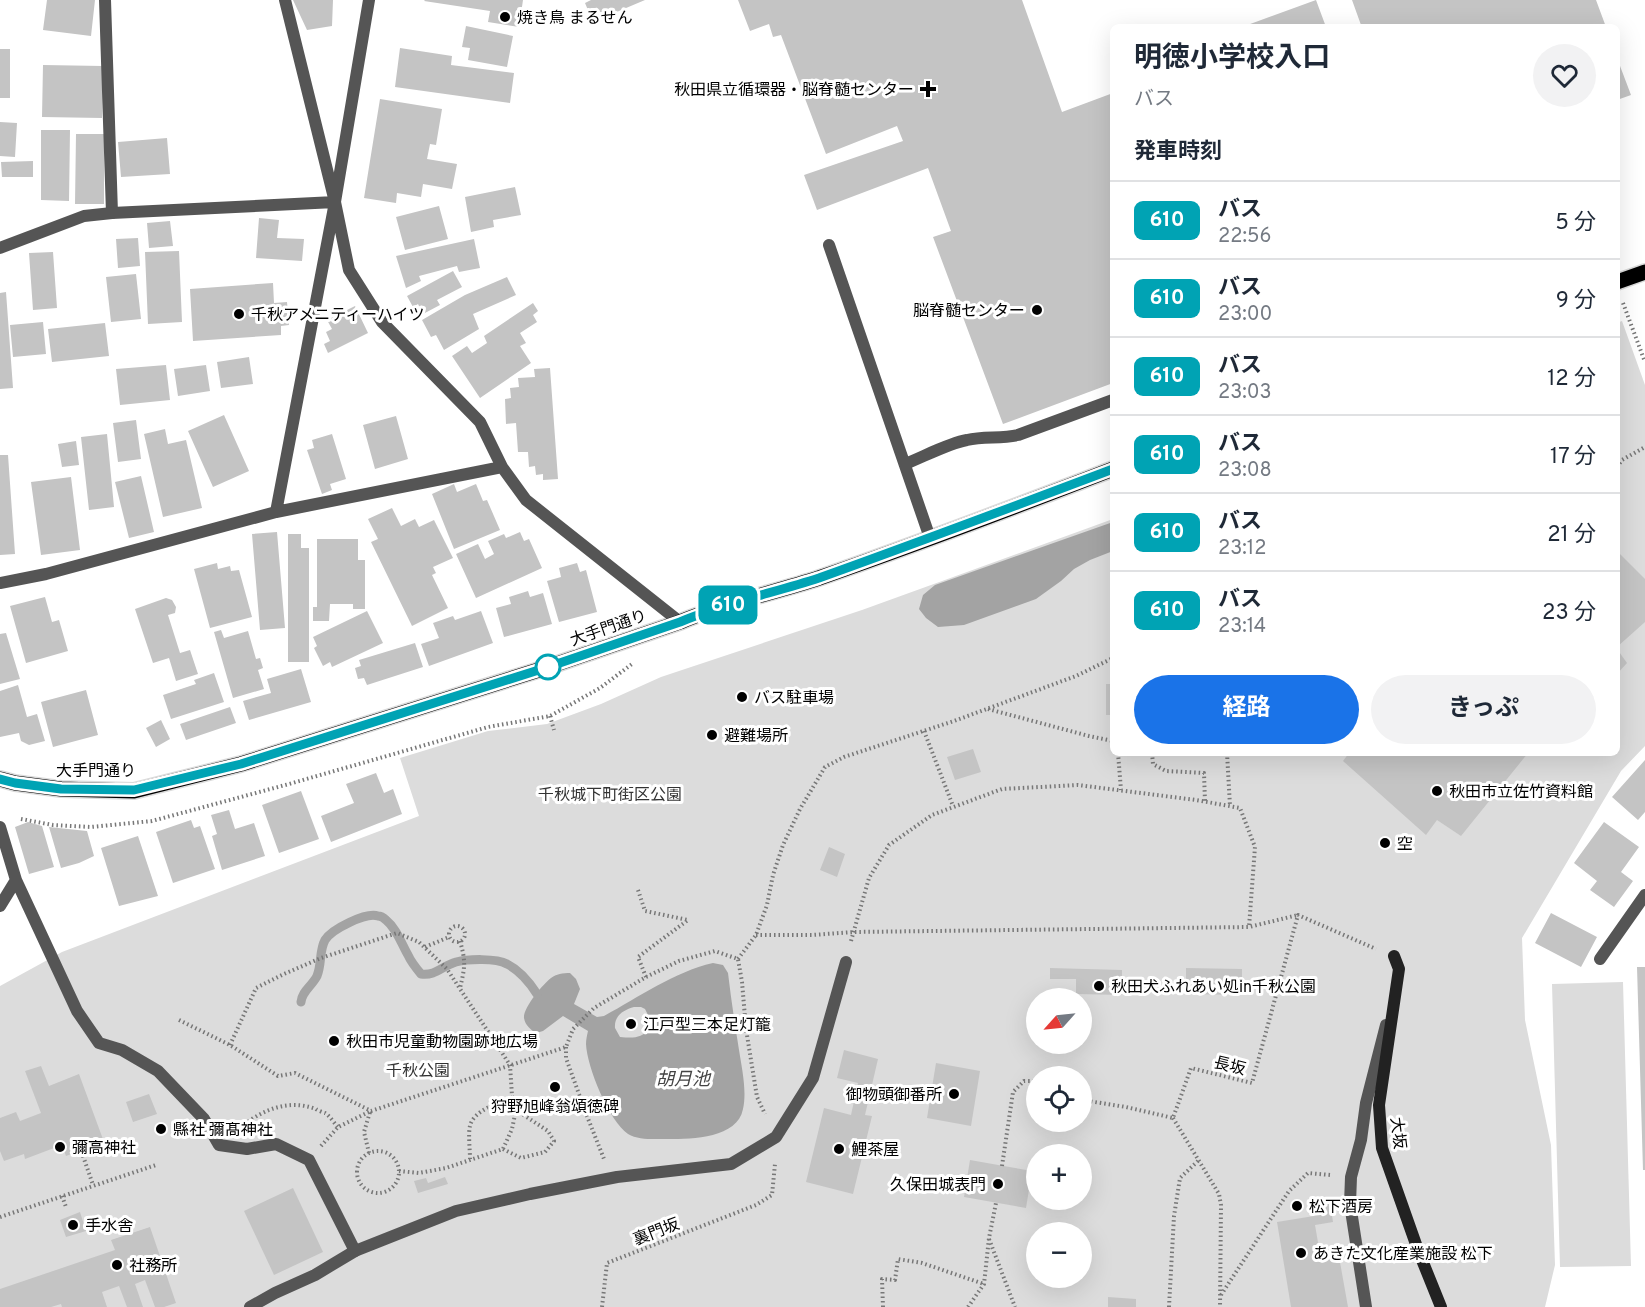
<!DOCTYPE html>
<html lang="ja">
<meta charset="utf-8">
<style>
:root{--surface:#fff;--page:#f2f2f3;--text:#1f2937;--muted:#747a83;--line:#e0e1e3;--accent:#1a73e8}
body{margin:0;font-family:Overpass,"Noto Sans JP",sans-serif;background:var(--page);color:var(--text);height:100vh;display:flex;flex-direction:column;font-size:22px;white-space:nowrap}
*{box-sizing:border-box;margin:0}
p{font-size:20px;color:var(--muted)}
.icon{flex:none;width:33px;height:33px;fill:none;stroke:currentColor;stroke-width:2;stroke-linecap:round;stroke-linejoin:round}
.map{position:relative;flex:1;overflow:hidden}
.panel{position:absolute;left:1110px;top:24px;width:510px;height:732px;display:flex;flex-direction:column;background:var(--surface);border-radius:9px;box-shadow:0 6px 24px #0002}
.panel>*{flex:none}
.badge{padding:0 12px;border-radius:9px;font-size:21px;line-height:39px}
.needle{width:39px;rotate:243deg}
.controls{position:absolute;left:1026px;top:988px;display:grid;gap:12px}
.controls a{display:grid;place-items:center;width:66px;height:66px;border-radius:50%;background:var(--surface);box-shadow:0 6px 24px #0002;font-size:30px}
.map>.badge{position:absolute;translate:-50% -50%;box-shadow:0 0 0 3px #fff}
h2{padding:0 24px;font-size:22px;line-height:54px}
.round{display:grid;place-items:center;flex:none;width:63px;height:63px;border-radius:32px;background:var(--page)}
.headline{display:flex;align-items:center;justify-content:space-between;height:102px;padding:0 24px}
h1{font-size:28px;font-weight:700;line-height:45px}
.button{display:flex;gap:12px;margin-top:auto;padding:12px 24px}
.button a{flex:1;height:69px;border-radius:36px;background:var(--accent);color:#fff;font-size:24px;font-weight:700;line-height:69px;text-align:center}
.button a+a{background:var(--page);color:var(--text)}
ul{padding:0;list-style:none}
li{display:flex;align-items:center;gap:18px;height:78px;padding:0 24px;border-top:2px solid var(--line)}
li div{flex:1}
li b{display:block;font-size:22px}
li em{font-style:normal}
li .badge{min-width:66px;font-weight:700;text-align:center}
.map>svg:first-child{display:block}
.green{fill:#dcdcdc;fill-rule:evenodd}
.water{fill:#a3a3a3;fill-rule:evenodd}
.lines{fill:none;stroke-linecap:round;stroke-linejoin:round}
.stream{stroke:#a3a3a3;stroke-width:9}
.building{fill:#c4c4c4}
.primary-casing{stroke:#dbdbdb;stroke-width:18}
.path{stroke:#777;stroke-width:4;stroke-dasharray:1.5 3;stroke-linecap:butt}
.lane{stroke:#555;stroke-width:12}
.street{stroke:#555;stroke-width:12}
.secondary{stroke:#222;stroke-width:12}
.primary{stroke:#000;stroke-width:15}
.line-casing{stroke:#fff;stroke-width:14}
.line{stroke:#00a3b4;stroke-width:9}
.poi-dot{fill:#000;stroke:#fff;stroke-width:2}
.stop-dot{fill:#fff;stroke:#00a3b4;stroke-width:3}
.labels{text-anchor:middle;stroke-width:6;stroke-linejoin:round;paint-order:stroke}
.poi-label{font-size:16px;fill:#000;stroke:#fff;text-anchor:start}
.street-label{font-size:16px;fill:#000;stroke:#fff}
.park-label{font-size:16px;fill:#333;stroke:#fff}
.water-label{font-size:18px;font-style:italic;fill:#444;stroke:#fff}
</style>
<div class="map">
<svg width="1645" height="1307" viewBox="0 0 1645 1307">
<rect width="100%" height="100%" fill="#fff"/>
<path class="green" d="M1622,321L1645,385V746L1621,771L1522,938L1525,1020L1551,1145L1555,1265L1545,1307H0V986L62,952L419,816L400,758L488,731L547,724L601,704L661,677L862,610L1113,519V753H1617V323ZM1036,999H1082V1044H1036ZM1036,1077H1082V1122H1036ZM1036,1155H1082V1200H1036ZM1036,1233H1082V1278H1036Z
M1623,982L1631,1266L1560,1267L1552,984Z"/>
<path class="water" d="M1113,522V551L1090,560L1074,569L1061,581L1036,599L964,625L938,627L926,618L919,609L923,595L935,585Z
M713,963L723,965L728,973C731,999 735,1025 739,1050C742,1069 747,1091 743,1109C737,1140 687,1139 664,1139C652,1139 638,1140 628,1134C609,1121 587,1067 586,1044C586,1040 587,1035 588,1031L563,1016L543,1031L536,1033C531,1030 525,1025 524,1018C523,1008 543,984 551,978C556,974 563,973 570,973L576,979L580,989L574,1004L597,1017L604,1016C639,997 674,972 713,963ZM634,1007H641L645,1009L650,1019V1028C641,1039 633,1038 620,1037L615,1028C614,1016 623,1010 634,1007Z"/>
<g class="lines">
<path class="stream" d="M301,1002C302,991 312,986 317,976C322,964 319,951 325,940C332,929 366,912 378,916C381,916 384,918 386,920C397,929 401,943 408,955C411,962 416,968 421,974C436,976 442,966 456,962C468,959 496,958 507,964C519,970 530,983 537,994"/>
</g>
<path class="building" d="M47,0H95L91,36L43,30Z
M293,0H333L332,26L307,30Z
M425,0H523L519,27L488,22L490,11L424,1Z
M591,0H645L593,22L585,3Z
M738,0H1022L1062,112L1113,93V383L1003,424L933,237L951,231L928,168L817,210L804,175L903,141L897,126L826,154L781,35L773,37L769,24L750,31Z
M1316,0L1326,27H1242Z
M1352,0H1596L1606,27H1355L1361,25Z
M466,26L513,36L507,67L468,60L470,48L462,47Z
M400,48L452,56L451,65L514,73L510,103L395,87Z
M0,49H10V98H0Z
M1617,58L1631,95L1617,100Z
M43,65L103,66L102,118L42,117Z
M380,99L442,109L436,145L430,144L427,159L457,164L452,189L423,184L421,197L397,193L396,203L364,198Z
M0,122L17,123L15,157L0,156Z
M41,130H70L69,201L41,200Z
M76,134H104V204H75Z
M167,138L170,174L121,177L118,142Z
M33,161V177H2L1,162Z
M515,187L521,215L493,220L494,227L471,232L465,197Z
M439,206L448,239L405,250L396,217Z
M259,218L279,220L277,238L304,239L302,261L256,258Z
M170,221L173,246L149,248L147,223Z
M138,238L140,266L118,268L116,239Z
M474,239L480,268L459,272L457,266L419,276L421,281L406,288L396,256Z
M179,251L182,322L148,324L145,252Z
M53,252L57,308L33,310L29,253Z
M453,271L462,287L437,300L440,305L423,314L418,304L413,307L407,296Z
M136,274L141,319L111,322L106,277Z
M507,277L516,295L473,314L479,329L444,350L436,335L431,337L422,320L465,295Z
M273,283L274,303L287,302L289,325L281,326V335L193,341L190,289Z
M6,292L13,388L0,389V293Z
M533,303L538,311L533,315L537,322L520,333L526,343L520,346L531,363L480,398L452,356L467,346L472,353L487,343L484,336Z
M355,306L368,333L328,353L324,344L330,341L326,332L332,329L327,320Z
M43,322L46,354L13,357L10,325Z
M105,323L109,356L52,362L48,329Z
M249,357L253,384L221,388L217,362Z
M166,365L170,400L120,405L116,369Z
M206,365L210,391L178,396L174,369Z
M550,368L558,479L543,480V474L536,475L535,466L529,467L528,452H518L516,423L506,424L505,399L511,398L510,388L519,387L518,378L535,377L534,369Z
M224,415L249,471L213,487L188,431Z
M396,416L408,459L375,469L363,425Z
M136,420L141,459L118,462L113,423Z
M165,429L168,444L186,440L202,508L163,517L144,434Z
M107,434L114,507L89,510L81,437Z
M332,434L346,479L330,484L332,490L322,494L307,450L314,448L312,440Z
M76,441L79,465L62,467L58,444Z
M0,455H8L15,554L0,555Z
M141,476L154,532L129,538L115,482Z
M71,477L80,550L41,555L31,482Z
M454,484L457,492L476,484L483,501L487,500L500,530L454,549L432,494Z
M392,508L401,526L415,519L419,527L434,520L453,558L433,567L436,573L432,575L448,608L412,626L371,542L378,539L368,519Z
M277,532L285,628L260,630L252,534Z
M520,532L524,541L529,539L542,568L476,598L456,554L478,544L485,559L494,554L488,541L504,534L506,538Z
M288,534H301V548H309V662H288Z
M317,539H358V560H365V609H353V604H330L329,621H313V607H317Z
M1617,551L1645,579V622L1617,647Z
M217,563L218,569L230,566L231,571L239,570L252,617L210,628L194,569Z
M577,563L580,572L586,570L597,612L559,622L547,581L561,577L559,568Z
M528,591L530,597L543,593L552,624L504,637L496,608L511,604L509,597Z
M45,597L52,622L59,620L68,651L26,663L10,606Z
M166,598L172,600L176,607L175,613L168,615L180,653L190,650L198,674L176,681L169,658L153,663L135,609Z
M367,611L383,643L332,667L330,662L323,666L314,648L317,646L313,637Z
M481,611L493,643L429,666L421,644L439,638L433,623L453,616L455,620Z
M221,630L224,638L248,631L256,659L260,658L263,668L258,670L264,689L233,698L214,632Z
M6,633L20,679L0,684V634Z
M415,643L423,667L367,685L364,678L358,679L355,668L361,666L359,660Z
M1617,649L1627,663L1617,674Z
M301,669L311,702L249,720L243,701L271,693L267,679Z
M214,673L224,702L171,719L163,695L196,684L194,680Z
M1106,684H1113V715H1106Z
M18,685L27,717L37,714L45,741L29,745L21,741L19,733L0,737V691Z
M86,690L98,735L53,747L41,702Z
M230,707L236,723L186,740L180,724Z
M161,720L170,739L156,747L146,728Z
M973,749L981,772L955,780L947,757Z
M1349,753H1528L1461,836L1437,820L1426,835L1343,761Z
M1645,760V812L1638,820L1612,797Z
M376,773L384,793L393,789L402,814L331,842L321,816L354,803L346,784Z
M301,791L319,839L279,853L262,805Z
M229,810L235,829L254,823L265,856L222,870L212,836L217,834L211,815Z
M191,820L194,828L200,826L215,869L173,883L156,832Z
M28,822L42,826L54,867L29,874L15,827Z
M1604,822L1639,847L1621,872L1633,881L1614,907L1590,890L1597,881L1574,863Z
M49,827L87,831L94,856L79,863L61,868Z
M138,836L158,896L119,906L101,848Z
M829,847L845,854L837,877L820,870Z
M1551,913L1597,937L1581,967L1535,943Z
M1637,967H1645V1170H1643Z
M1050,968L1122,970V995L1076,994V979H1050Z
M1186,968L1242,969V995L1186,994Z
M844,1050L878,1059L865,1115L872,1116L853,1194L806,1182L824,1108L851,1115L858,1083L837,1078Z
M936,1063L980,1071L971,1126L927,1118Z
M41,1066L49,1086L79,1074L104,1142L66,1156L62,1145L25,1159L24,1154L4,1161L0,1151V1118L16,1112L20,1121L41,1113L25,1071Z
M149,1094L157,1114L133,1122L126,1102Z
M970,1160L1032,1171L1026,1208L964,1197Z
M445,1177L448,1184L418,1193L414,1181L426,1178L428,1183Z
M293,1188L323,1252L274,1275L244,1211Z
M1329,1198L1333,1222L1315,1225L1320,1254L1338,1251L1348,1307H1291L1277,1222L1314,1216L1312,1200Z
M80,1212L86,1231L66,1237L60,1220Z
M150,1227L176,1303L164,1307H155L145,1280L135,1284L143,1307H127L119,1286L102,1292L107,1307H62L61,1304L51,1307H0V1289L115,1250L111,1240Z
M1108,1297L1136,1299V1307H1108Z"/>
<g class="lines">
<defs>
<path id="primary" d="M1617,282L1645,272
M0,779L15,783L61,789L134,791L241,764L545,668L680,622C725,603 773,593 819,578C917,544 1015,507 1113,469"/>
</defs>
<use href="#primary" class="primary-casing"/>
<path class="path" d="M1623,303L1645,362
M1617,467L1622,460L1645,447
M988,709L1089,736L1113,741
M550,716L554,730
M924,731L953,806
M1118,753L1121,790
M1152,753L1153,764L1166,771L1204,773L1205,802
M1227,753L1230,806
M21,819L53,825L91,827L152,821L289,784L488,727L550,716L600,688L632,664
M638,890L645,911L688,920L638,957L646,977
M449 934a8 8 0 1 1 16 0a8 8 0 1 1-16 0Z
M756,935H812L854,932L1249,927L1298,915
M460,941C466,962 465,967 460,988
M851,941L869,878L889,845L932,815L1002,789L1078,785L1196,800L1240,808L1255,847L1249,927
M425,947L449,937
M738,959L756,935L767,905L773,875L783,845L800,809L825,767L844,757L954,721L1076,676L1113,658
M179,1020L230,1045L278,1076L295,1073L371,1111L566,1047L573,1029L594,1008L646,977L679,961L715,951L738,959L742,982L746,1029L757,1097L765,1114
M230,1045L256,988L284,974L321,958L397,933L419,942L447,969L510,1065L512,1096L516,1110L512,1129L503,1149L446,1168L419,1173L399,1171
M566,1047V1058L585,1111L604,1159
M1082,1100L1126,1107L1173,1118L1191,1068L1252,1083L1298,915L1376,949
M1173,1118L1219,1194L1221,1205L1220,1307
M241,1127C263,1109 289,1099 316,1109C317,1110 324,1113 325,1113C330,1116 334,1123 338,1127
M321,1146L338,1127L371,1111
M503,1149L521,1158L545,1152L554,1141L548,1131L516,1110
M357 1172a21 21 0 1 1 42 0a21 21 0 1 1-42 0Z
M369,1153L364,1132L370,1112
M83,1156L93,1185
M470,1159C470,1150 468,1134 470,1126C473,1111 499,1102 512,1097
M1002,1166L1013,1092L1024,1081H1036
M62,1196L66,1207
M0,1217L156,1165
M989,1239L1015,1307
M1221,1295L1289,1191L1308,1173L1330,1175
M602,1307L607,1263L756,1205L772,1195L775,1164
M883,1307L882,1279L895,1280L898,1259L922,1263L984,1284
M968,1307L984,1284L989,1238L996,1203
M1169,1307L1174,1216L1180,1178L1199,1160"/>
<path class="lane" d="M105,0L112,213
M829,245L930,538
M905,464C923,457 949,443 967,440C984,436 1001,439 1018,435L1113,400
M355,1251L456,1211L530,1194L617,1177L731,1164L776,1137L813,1078L846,962
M1366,1307L1350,1204L1351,1177L1361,1140L1366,1103L1386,1025"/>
<path class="street" d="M285,0L335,202L349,270L382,322L480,422L502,467L526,500L680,622
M0,248L84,216L112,213L335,202
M276,512L335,202L369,0
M0,583L46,574L276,512L502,467
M0,827L16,880L0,906
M16,880L77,1011L99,1043L122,1050L158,1071L204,1119L219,1145L247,1149L276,1144L309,1160L355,1251L315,1275L275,1293L250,1307
M1600,959L1645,895"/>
<path class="secondary" d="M1394,956L1399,969L1379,1105L1382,1148L1418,1250L1441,1307"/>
<use href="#primary" class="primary"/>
</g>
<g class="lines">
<defs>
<path id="line" d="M0,779L15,783L61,789L134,790L241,764L545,668L680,622C725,603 773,593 819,578C917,543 1015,506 1113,469"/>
</defs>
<use href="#line" class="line-casing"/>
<use href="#line" class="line"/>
</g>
<g class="poi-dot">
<circle cx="505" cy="17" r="6"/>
<path d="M925 80h6v6h6v6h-6v6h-6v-6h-6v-6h6z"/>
<circle cx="1037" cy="310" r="6"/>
<circle cx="239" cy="314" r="6"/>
<circle cx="742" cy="697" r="6"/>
<circle cx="712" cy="735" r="6"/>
<circle cx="1437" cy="791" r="6"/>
<circle cx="1385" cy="843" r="6"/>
<circle cx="1099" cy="986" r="6"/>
<circle cx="631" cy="1024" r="6"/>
<circle cx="334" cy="1041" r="6"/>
<circle cx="555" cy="1087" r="6"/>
<circle cx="954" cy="1094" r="6"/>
<circle cx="161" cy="1129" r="6"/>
<circle cx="60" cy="1147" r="6"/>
<circle cx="839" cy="1149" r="6"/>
<circle cx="998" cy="1184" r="6"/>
<circle cx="1297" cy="1206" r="6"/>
<circle cx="73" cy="1225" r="6"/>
<circle cx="1301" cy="1253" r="6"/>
<circle cx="117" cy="1265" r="6"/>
</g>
<circle class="stop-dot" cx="548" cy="667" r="12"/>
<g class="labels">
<g class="poi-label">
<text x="517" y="23">焼き鳥 まるせん</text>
<text x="914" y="95" text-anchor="end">秋田県立循環器・脳脊髄センター</text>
<text x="1025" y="316" text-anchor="end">脳脊髄センター</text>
<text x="251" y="320">千秋アメニティーハイツ</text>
<text x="754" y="703">バス駐車場</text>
<text x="724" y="741">避難場所</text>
<text x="1449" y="797">秋田市立佐竹資料館</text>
<text x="1397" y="849">空</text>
<text x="1111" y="992">秋田犬ふれあい処in千秋公園</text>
<text x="643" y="1030">江戸型三本足灯籠</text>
<text x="346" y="1047">秋田市児童動物園跡地広場</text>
<text x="942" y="1100" text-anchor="end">御物頭御番所</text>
<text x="555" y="1112" text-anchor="middle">狩野旭峰翁頌徳碑</text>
<text x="173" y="1135">縣社 彌髙神社</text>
<text x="72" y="1153">彌高神社</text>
<text x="851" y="1155">鯉茶屋</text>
<text x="986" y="1190" text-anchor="end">久保田城表門</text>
<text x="1309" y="1212">松下酒房</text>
<text x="85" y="1231">手水舎</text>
<text x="1313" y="1259">あきた文化産業施設 松下</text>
<text x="129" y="1271">社務所</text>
</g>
<g class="street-label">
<text transform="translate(608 627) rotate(-19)" y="6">大手門通り</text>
<text x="96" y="776">大手門通り</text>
<text transform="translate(1230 1065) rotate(14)" y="6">長坂</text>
<text transform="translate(1399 1133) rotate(83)" y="6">大坂</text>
<text transform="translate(656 1231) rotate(-21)" y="6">裏門坂</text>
</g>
<g class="park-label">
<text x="610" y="800">千秋城下町街区公園</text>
<text x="418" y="1076">千秋公園</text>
</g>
<g class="water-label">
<text x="683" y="1085">胡月池</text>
</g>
</g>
</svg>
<div class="controls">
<a><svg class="needle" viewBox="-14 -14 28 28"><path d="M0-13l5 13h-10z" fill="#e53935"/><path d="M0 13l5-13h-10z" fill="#747a83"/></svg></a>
<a><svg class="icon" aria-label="locate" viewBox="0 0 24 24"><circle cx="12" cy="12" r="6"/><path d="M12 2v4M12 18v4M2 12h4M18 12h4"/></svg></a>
<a>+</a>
<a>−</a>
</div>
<b class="badge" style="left:728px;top:605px;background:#00a3b4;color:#fff">610</b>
<section class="panel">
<div class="headline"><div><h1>明徳小学校入口</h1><p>バス</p></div><a class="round"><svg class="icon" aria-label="heart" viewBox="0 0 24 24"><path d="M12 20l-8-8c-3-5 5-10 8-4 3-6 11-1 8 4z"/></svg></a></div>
<h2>発車時刻</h2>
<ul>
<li><span class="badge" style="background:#00a3b4;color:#fff">610</span><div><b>バス</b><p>22:56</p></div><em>5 分</em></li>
<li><span class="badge" style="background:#00a3b4;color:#fff">610</span><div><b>バス</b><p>23:00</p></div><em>9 分</em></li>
<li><span class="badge" style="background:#00a3b4;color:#fff">610</span><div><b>バス</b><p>23:03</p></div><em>12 分</em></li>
<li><span class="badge" style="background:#00a3b4;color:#fff">610</span><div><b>バス</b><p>23:08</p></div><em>17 分</em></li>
<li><span class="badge" style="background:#00a3b4;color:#fff">610</span><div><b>バス</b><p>23:12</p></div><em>21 分</em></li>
<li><span class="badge" style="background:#00a3b4;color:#fff">610</span><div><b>バス</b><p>23:14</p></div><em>23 分</em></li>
</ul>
<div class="button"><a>経路</a><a>きっぷ</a></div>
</section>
</div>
